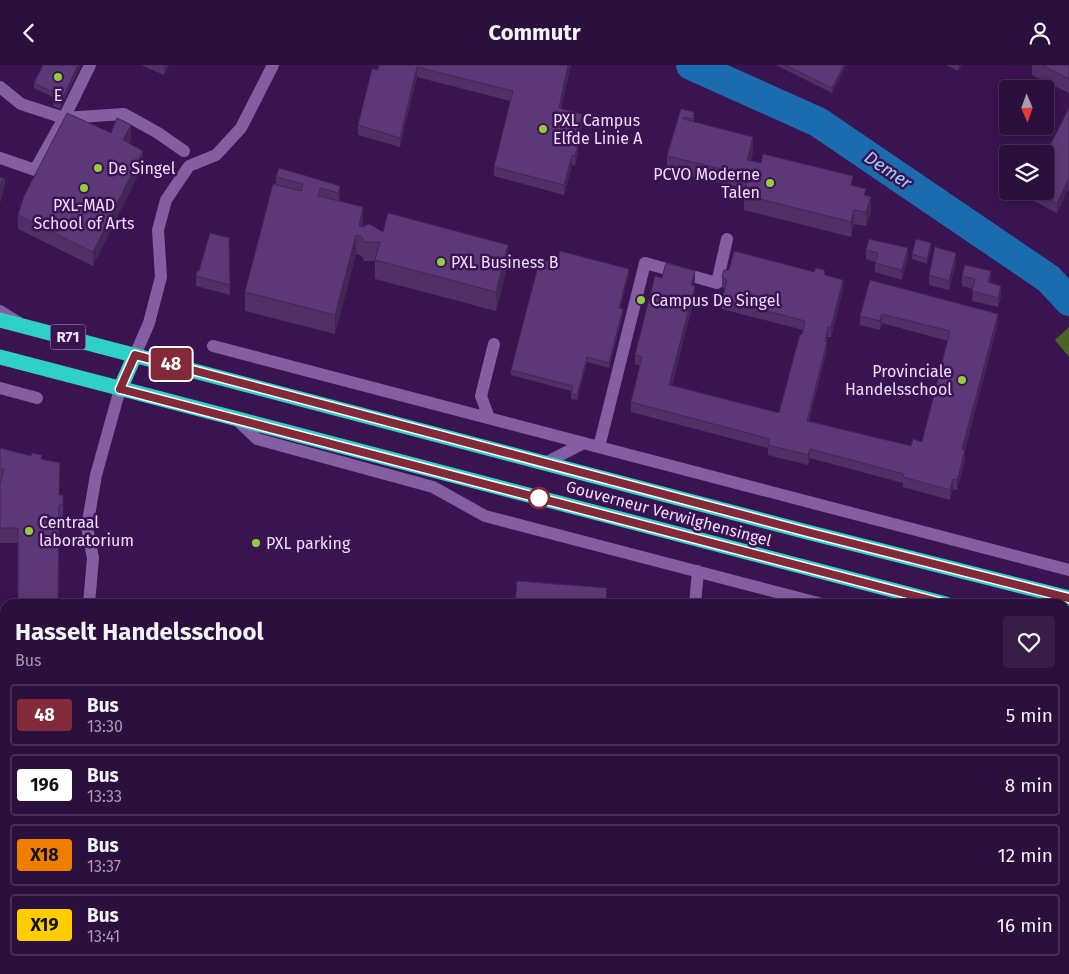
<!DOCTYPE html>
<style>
:root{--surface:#2b0f3d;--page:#371d48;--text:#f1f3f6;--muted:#a69cb0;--line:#472f57}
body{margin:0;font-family:"Fira Sans",sans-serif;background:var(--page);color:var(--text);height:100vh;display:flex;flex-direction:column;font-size:19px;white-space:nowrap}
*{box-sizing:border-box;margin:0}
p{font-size:16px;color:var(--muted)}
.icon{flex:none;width:28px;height:28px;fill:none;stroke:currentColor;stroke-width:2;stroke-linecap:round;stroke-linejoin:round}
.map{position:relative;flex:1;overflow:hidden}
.side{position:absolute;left:0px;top:534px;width:1070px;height:376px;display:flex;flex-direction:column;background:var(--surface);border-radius:15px 15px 0 0;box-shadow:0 2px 12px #0003,0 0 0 1px var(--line)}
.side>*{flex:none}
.badge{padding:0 10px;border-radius:4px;font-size:18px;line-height:32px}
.needle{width:32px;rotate:178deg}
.buttons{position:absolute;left:999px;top:15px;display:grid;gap:10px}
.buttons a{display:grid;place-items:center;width:55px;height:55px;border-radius:5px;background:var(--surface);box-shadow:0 2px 12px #0003,0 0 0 1px var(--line);font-size:25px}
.map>.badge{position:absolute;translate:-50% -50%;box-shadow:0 0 0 2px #fff}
.round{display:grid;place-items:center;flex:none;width:52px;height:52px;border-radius:5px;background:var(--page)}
.summary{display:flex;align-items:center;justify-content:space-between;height:85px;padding:0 15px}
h1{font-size:24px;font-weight:700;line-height:38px}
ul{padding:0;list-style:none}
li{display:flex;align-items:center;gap:15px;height:62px;margin:0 10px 8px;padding:0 5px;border:2px solid var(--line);border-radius:5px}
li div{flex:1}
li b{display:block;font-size:19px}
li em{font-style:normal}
li .badge{min-width:55px;font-weight:700;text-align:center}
header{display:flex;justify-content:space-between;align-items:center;height:65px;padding:0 15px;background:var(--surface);font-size:22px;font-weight:700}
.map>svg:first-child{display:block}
.forest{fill:#496524}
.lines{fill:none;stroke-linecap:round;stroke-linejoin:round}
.river{stroke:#1a6caf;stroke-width:30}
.minor{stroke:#835ea1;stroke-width:12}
.highway{stroke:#2fd0c7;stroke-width:15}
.wall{fill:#503067}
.shaded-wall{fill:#412754}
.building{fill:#5d3878;stroke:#412754}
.line-casing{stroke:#fff;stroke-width:11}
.line{stroke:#822a3a;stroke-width:8}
.poi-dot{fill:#93cd3d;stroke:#391451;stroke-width:2}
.stop-dot{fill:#fff;stroke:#822a3a;stroke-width:2.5}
.labels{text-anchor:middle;stroke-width:5;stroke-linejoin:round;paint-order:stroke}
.shield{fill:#391451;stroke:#b8a1c9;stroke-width:1}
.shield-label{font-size:15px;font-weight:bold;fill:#eedefc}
.poi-label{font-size:16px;fill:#eedefc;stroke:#391451;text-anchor:start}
.street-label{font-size:16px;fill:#eedefc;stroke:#391451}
.water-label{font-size:18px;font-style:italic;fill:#a1cdf8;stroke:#391451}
</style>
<header><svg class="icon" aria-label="back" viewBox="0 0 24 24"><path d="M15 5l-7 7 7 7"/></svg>Commutr<svg class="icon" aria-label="person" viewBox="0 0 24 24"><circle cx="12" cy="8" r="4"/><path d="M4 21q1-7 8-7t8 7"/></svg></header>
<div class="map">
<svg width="1069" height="909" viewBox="0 0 1069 909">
<rect width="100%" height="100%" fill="#391451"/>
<path class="forest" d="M1069,262V292L1055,275Z"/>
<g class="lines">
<path class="river" d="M691,0L818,57L1049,214L1069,236"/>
<path class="minor" d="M0,22L21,39L64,53L124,49L158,68L184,86
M0,93L35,105L64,53L90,0
M0,246L18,257
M213,281L1069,505
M135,290L149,258L161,212L158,165L166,135L189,101L216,90L241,63L273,0
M0,323L37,333
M489,353L481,331L494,279
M237,355L257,374L433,422L485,451L822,539
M599,382L645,198L717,218L727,174
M545,398L584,378
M89,539L93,493L87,462L96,410L120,324
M695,539L698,506
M1065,604L1069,605
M0,624H5
M1012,905L1033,909
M85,909V905
M821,909L822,905"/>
<path class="highway" d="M0,255L811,468L1069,533
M0,292L946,539
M120,324L135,290
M1065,570L1069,571"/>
</g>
<path class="wall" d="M43,0H81L60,44L53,41V36L55,33L34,23V18Z
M141,0H169L164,10Z
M379,0H571L561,43L582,59L577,79L578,88L575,101L572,100L564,130L494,111V102L510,36L417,12L400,82L358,70V60Z
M776,0H846L832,28Z
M946,0H962L958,6Z
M1032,0H1069V28L1032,10Z
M1069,43V125H1068L1057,148L1028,133V126H1045Z
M681,44L694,47V57L753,86L751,96L853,121L866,131L871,146L866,161L854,159L851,172L744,145V130L745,126H742V123L667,106V91Z
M111,68L131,75L129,78L143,100L93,201L18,164V150Z
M276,112L340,121V136L363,162L508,199L496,246L375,214V196H364L362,191L356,189L335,269L245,246V227L276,120Z
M229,173L230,230L196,221V211Z
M931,183L927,199L912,194V189Z
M866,185L908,192L902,215L875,207V197L866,194Z
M956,197L949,225L929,220V210Z
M557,199L629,209L620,243L623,249L609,303L587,297L577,335L571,334V326L511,310V305Z
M825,210L843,224L831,272H828L827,277V286L809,356L911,381L922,377L948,276L882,258L880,265L860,260V251L870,215L998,258L965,385V395L957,425L953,424L950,435L903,422V418L810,393L808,400L768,390V383L631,347V337L640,301L635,299V290L662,213L695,216L693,221L695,231L672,320L779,348L803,265L722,244V234L725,224L722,222V212Z
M962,211L991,216V218L1001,231L998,242L972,236L973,224L962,221Z
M0,383L42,394L59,430H63V454H59L18,478H0Z
M199,905H240V908L199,907Z"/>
<path class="shaded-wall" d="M78,0H81L60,44V39Z
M164,0H169L164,10Z
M568,0H571L559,53V43Z
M844,0H846L832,28V23Z
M958,0H962L958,6Z
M417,2V12L400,82V73Z
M582,49V59L575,88V78Z
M131,60V75L123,89V75Z
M753,72V86L747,109V95Z
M578,79V88L575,101V91Z
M143,86V100L93,201V187Z
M572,90V100L564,130V120Z
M3,113V128L0,139V124Z
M5,114V119L3,128V123Z
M1068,115V125L1057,148V138Z
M340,121V140L338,147V128Z
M871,132V146L866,161V147Z
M363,142V161L361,171L359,161Z
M854,145V159L851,172V157Z
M356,170V189L335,269V250Z
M931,178V183L927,199V194Z
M508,180V199L496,246V227Z
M908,183V192L902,215V205Z
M956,188V197L949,225V216Z
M629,204V209L619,248V243Z
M695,206V216L691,230V220Z
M991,206V216L988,227V217Z
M843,215V224L831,272V262Z
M695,221V231L669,329V320Z
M1001,221V231L998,242V233Z
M623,244V249L609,303V298Z
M882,249V258L880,265V256Z
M998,249V258L965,385V395L957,425V415L962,384Z
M828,262V272L825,286V276Z
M827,277V286L807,365V356Z
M587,292V297L577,335V330Z
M810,384V393L808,400V390Z
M953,414V424L950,435V425Z
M1069,644V659L1065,676V662Z
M1069,804V818L1065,833V819Z"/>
<path class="building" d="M43,0H78L60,39L53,36L58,26L55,28L34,18Z
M379,0H568L559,43L582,49L575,78L578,79L575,91L572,90L564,120L494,102L513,26L417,2L400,73L358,60L372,4L378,5Z
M785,0H844L832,23Z
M1042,0H1069V14Z
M1069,43V116L1068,115L1057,138L1034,126H1045V90Z
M681,44L694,47L693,54L684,52L683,54L753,72L747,95L761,98L763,89L853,111L851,120L866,124L864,130L871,132L866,147L854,145L851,157L744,130L748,113L742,111L743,109L667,91Z
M67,48L111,68L117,53L131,60L123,75L143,86L93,187L18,150L24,131Z
M279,103L340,121L338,128L320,123L318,131L363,142L359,161L363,162L369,159L383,167L388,148L508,180L496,227L375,195L380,177H364L362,172L356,170L335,250L245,227L273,119L301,126L303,119L276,112Z
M0,112L3,113L0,124Z
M3,113L5,114L3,123Z
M210,168L229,173L230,220L196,211L197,206H199Z
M869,174L908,183L902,205L875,198L878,188L866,185Z
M916,174L931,178L927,194L912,189Z
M935,182L956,188L949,216L929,210Z
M560,186L629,204L619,243L623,244L609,298L587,292L577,330L571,329L573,321L511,305L540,194L557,199Z
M734,186L814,207L816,203L824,205L825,210L843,215L831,262H828L825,276L827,277L807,356L911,381L913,374L922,377L950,266L882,249L880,256L860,251L870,215L998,249L962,384L965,385L957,415L953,414L950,425L903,412L904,409L810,384L808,390L768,380L770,374L631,337L642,292L635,290L655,211L662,213L666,198L695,206L691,220L695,221L669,320L779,348L800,269L802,270L805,256L722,234L727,215L722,212L724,205H729Z
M965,200L991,206L988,217L1001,221L998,233L972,226L975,214L962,211Z
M0,383L31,391L32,388L42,390L41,394L60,398L59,430H63V439L59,440L58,539H18V463H0V419L4,404L0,403Z
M517,516L607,523L606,539H515Z
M0,641H5V905H54V909H0Z
M1065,641L1069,642L1065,662Z
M1065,681L1069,682V804L1065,819Z
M274,905H324L323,909H274Z
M460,905H530V909H459Z
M565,905H779V909H565Z
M915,905H925L944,909H914Z"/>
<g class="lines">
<defs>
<path id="line" d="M946,539L120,324L135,290L811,468L1069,533"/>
</defs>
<use href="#line" class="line-casing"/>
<use href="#line" class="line"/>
</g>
<g class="poi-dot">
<circle cx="58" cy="12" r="5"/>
<circle cx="543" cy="64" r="5"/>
<circle cx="98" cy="103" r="5"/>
<circle cx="770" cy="118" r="5"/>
<circle cx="84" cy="123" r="5"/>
<circle cx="441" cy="197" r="5"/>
<circle cx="641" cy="235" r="5"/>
<circle cx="962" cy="315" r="5"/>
<circle cx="29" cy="466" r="5"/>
<circle cx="256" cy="478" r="5"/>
</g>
<circle class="stop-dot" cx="539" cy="433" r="10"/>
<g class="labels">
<rect class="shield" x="50.5" y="259.5" width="35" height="25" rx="4"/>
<g class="shield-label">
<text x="68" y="277">R71</text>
</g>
<g class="poi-label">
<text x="58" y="36" text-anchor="middle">E</text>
<text x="553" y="61">PXL Campus<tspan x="553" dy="18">Elfde Linie A</tspan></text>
<text x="108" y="109">De Singel</text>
<text x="760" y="115" text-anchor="end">PCVO Moderne<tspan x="760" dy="18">Talen</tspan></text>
<text x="84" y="146" text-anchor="middle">PXL-MAD<tspan x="84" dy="18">School of Arts</tspan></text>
<text x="451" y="203">PXL Business B</text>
<text x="651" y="241">Campus De Singel</text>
<text x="952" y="312" text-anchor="end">Provinciale<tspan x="952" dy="18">Handelsschool</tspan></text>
<text x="39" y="463">Centraal<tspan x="39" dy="18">laboratorium</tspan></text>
<text x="266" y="484">PXL parking</text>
</g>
<g class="street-label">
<text transform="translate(669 448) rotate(15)" y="6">Gouverneur Verwilghensingel</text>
</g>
<g class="water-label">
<text transform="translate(888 105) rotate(34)" y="6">Demer</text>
</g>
</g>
</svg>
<div class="buttons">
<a><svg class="needle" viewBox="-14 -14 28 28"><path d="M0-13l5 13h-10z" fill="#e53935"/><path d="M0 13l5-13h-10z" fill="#a69cb0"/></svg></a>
<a><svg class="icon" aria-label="layers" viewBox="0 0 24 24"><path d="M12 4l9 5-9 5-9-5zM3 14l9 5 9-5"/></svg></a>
</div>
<b class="badge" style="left:171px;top:299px;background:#822a3a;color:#fff">48</b>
<section class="side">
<div class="summary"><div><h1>Hasselt Handelsschool</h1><p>Bus</p></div><a class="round"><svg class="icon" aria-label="heart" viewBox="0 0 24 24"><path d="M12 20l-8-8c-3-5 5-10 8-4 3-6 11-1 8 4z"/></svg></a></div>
<ul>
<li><span class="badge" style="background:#822a3a;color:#fff">48</span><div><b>Bus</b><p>13:30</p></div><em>5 min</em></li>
<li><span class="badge" style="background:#fff;color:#111">196</span><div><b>Bus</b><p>13:33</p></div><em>8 min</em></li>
<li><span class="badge" style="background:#ef7d00;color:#111">X18</span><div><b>Bus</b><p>13:37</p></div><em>12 min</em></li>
<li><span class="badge" style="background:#fc0;color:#111">X19</span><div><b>Bus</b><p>13:41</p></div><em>16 min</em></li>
</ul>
</section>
</div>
